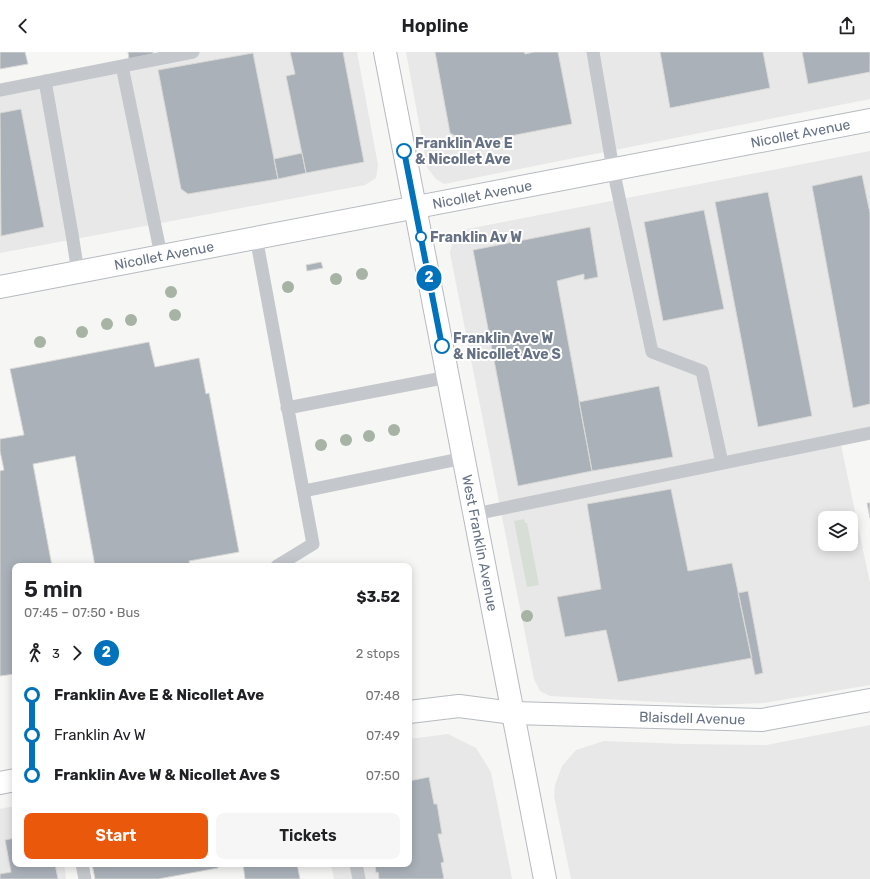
<!DOCTYPE html>
<meta charset="utf-8">
<style>
:root{--surface:#fff;--page:#f6f6f6;--text:#202124;--muted:#757577;--accent:#ea580c}
body{margin:0;font-family:Rubik,sans-serif;background:var(--page);color:var(--text);height:100vh;display:flex;flex-direction:column;font-size:15px;white-space:nowrap}
*{box-sizing:border-box;margin:0}
p{font-size:13px;color:var(--muted)}
.icon{flex:none;width:22px;height:22px;fill:none;stroke:currentColor;stroke-width:2;stroke-linecap:round;stroke-linejoin:round}
.map{position:relative;flex:1;overflow:hidden}
.side{position:absolute;left:12px;top:511px;width:400px;height:304px;display:flex;flex-direction:column;background:var(--surface);border-radius:8px;box-shadow:0 2px 10px #0003}
.side>*{flex:none}
.badge{padding:0 8px;border-radius:13px;font-size:14px;line-height:26px}
.fabs{position:absolute;left:818px;top:459px;display:grid;gap:8px}
.fabs a{display:grid;place-items:center;width:40px;height:40px;border-radius:8px;background:var(--surface);box-shadow:0 2px 10px #0003;font-size:20px}
.map>.badge{position:absolute;translate:-50% -50%;box-shadow:0 0 0 2px #fff}
.legs{display:flex;align-items:center;gap:6px;height:44px;padding:0 12px;font-size:13px}
.legs p{margin-inline-start:auto}
.headline{display:flex;align-items:center;justify-content:space-between;height:68px;padding:0 12px}
h1{font-size:22px;font-weight:600;line-height:30px}
.cta{display:flex;gap:8px;margin-top:auto;padding:8px 12px}
.cta a{flex:1;height:46px;border-radius:8px;background:var(--accent);color:#fff;font-size:16px;font-weight:600;line-height:46px;text-align:center}
.cta a+a{background:var(--page);color:var(--text)}
ul{padding:0 12px;list-style:none}
li{display:flex;align-items:center;gap:14px;height:40px;font-size:15px}
li i{display:grid;place-items:center;width:6px;height:100%;margin:0 5px;background:currentColor}
li i::after{content:'';width:10px;height:10px;margin:-5px;border:3px solid;border-radius:50%;background:var(--surface)}
li p{margin-inline-start:auto}
li:first-child i{background:linear-gradient(#0000 50%,currentColor 0)}
li:last-child i{background:linear-gradient(currentColor 50%,#0000 0)}
header{display:flex;justify-content:space-between;align-items:center;height:52px;padding:0 12px;background:var(--surface);font-size:18px;font-weight:600}
.map>svg:first-child{display:block}
.built{fill:#e7e8e7;fill-rule:evenodd}
.garden{fill:#d7ded5}
.building{fill:#abb1b9;stroke:#d8d8d6}
.lines{fill:none;stroke-linecap:round;stroke-linejoin:round}
.secondary-casing{stroke:#b6bac0;stroke-width:24}
.lane{stroke:#c4c7cb;stroke-width:13}
.secondary{stroke:#fff;stroke-width:22}
.tree{fill:#a6b3a5}
.line-1-casing{stroke:#fff;stroke-width:9}
.line-1{stroke:#0072bc;stroke-width:6}
.stop-1-dot{fill:#fff;stroke:#0072bc;stroke-width:2}
.labels{text-anchor:middle;stroke-width:4;stroke-linejoin:round;paint-order:stroke}
.street-label{font-size:14px;fill:#667185;stroke:#fff}
.stop-label{font-size:14px;font-weight:bold;fill:#667185;stroke:#fff;text-anchor:start}
</style>
<header><svg class="icon" aria-label="back" viewBox="0 0 24 24"><path d="M15 5l-7 7 7 7"/></svg>Hopline<svg class="icon" aria-label="share" viewBox="0 0 24 24"><path d="M12 15V3M7 8l5-5 5 5M5 13v7h14v-7"/></svg></header>
<div class="map">
<svg width="870" height="827" viewBox="0 0 870 827">
<rect width="100%" height="100%" fill="#f6f7f4"/>
<path class="built" d="M181,0H357L378,113L376,126L365,133L0,201V36Z
M406,0H870V47L444,132L436,127L427,115Z
M870,99V387L841,393L870,531V633L764,651L715,653L550,644L540,639L534,627L450,201L453,185L462,178ZM825,466H851V492H825Z
M870,673V827H571L554,744L555,733L562,714L576,698L604,689L683,692L766,693Z
M448,682L476,696L491,720L512,827H334L331,812H409V687Z
M15,754V812H64L66,827H0V757Z"/>
<path class="garden" d="M524,467L525,471H527L539,533L527,535L514,469Z"/>
<path class="building" d="M0,0H25L28,12L0,17Z
M128,0H153V2L129,7Z
M290,0H343L364,110L306,121L286,24L295,22Z
M435,0H524L525,2L534,0H558L572,72L469,92L450,81Z
M660,0H763L770,36L670,56Z
M802,0H870V20L808,32Z
M253,1L278,127L188,142L181,137L158,18Z
M21,57L44,175L1,184L0,61Z
M302,101L306,121L278,127L274,107Z
M862,123L870,161V352L853,356L812,134Z
M768,140L812,364L758,375L715,150Z
M704,158L724,257L663,269L644,170Z
M590,175L598,225L584,228V222L557,229L592,419L518,434L473,198Z
M321,210L323,216L307,219L306,213Z
M149,290L155,315L199,306L206,342L209,341L239,500L189,509L190,514H95L75,404L33,412L52,514H15V622L0,624V419L4,418L0,399V387L24,383L10,317Z
M659,334L673,405L592,419L579,350Z
M671,437L688,519L732,511L752,606L618,630L606,578L565,585L557,545L601,537L587,452Z
M867,451H870V466Z
M748,539L763,621L755,623L738,541Z
M429,725L434,752H437L442,782H438L444,810L441,811L444,827H379L378,820L376,821L375,812H409V729Z
M15,786V812H55L58,827H0V822L11,820L5,788Z
M92,812H218V816L158,827H95Z
M243,812H297L300,827H245Z"/>
<g class="lines">
<defs>
<g id="secondary">
<path id="s1" d="M385,0L545,827"/>
<path id="s2" d="M0,235L870,68"/>
<path id="s3" d="M409,660L459,654L513,661L762,668L870,648"/>
<path d="M0,731L15,728"/>
</g>
</defs>
<use href="#secondary" class="secondary-casing"/>
<path class="lane" d="M593,0L613,117L652,300L702,319L722,411
M122,14L161,203
M45,29L72,182L78,220
M0,38L193,0
M256,185L313,492L277,514
M287,356L448,325
M304,439L464,406
M475,462L870,381
M82,812L85,827
M356,812L359,827"/>
<use href="#secondary" class="secondary"/>
</g>
<g class="tree">
<circle cx="362" cy="222" r="6"/>
<circle cx="336" cy="227" r="6"/>
<circle cx="288" cy="235" r="6"/>
<circle cx="171" cy="240" r="6"/>
<circle cx="175" cy="263" r="6"/>
<circle cx="131" cy="268" r="6"/>
<circle cx="107" cy="272" r="6"/>
<circle cx="82" cy="280" r="6"/>
<circle cx="40" cy="290" r="6"/>
<circle cx="394" cy="378" r="6"/>
<circle cx="369" cy="384" r="6"/>
<circle cx="346" cy="388" r="6"/>
<circle cx="321" cy="393" r="6"/>
<circle cx="527" cy="564" r="6"/>
</g>
<g class="lines">
<defs>
<path id="line-1" d="M404,99L442,294"/>
</defs>
<use href="#line-1" class="line-1-casing"/>
<use href="#line-1" class="line-1"/>
</g>
<g class="stop-1-dot">
<circle cx="404" cy="99" r="7"/>
<circle cx="421" cy="185" r="5"/>
<circle cx="442" cy="294" r="7"/>
</g>
<g class="labels">
<g class="street-label">
<text dy="5" stroke="none"><textPath href="#s2" startOffset="815">Nicollet Avenue</textPath></text>
<text dy="5" stroke="none"><textPath href="#s2" startOffset="491">Nicollet Avenue</textPath></text>
<text dy="5" stroke="none"><textPath href="#s2" startOffset="167">Nicollet Avenue</textPath></text>
<text dy="5" stroke="none"><textPath href="#s1" startOffset="500">West Franklin Avenue</textPath></text>
<text dy="5" stroke="none"><textPath href="#s3" startOffset="284">Blaisdell Avenue</textPath></text>
</g>
<g class="stop-label">
<text x="415" y="96">Franklin Ave E<tspan x="415" dy="16">&amp; Nicollet Ave</tspan></text>
<text x="430" y="190">Franklin Av W</text>
<text x="453" y="291">Franklin Ave W<tspan x="453" dy="16">&amp; Nicollet Ave S</tspan></text>
</g>
</g>
</svg>
<div class="fabs">
<a><svg class="icon" aria-label="layers" viewBox="0 0 24 24"><path d="M12 4l9 5-9 5-9-5zM3 14l9 5 9-5"/></svg></a>
</div>
<b class="badge" style="left:429px;top:226px;background:#0072bc;color:#fff">2</b>
<section class="side">
<div class="headline"><div><h1>5 min</h1><p>07:45 – 07:50 · Bus</p></div><b>$3.52</b></div>
<div class="legs"><svg class="icon" aria-label="walk" viewBox="0 0 24 24"><circle cx="13" cy="4" r="2"/><path d="M13 8l-2 6 4 7M11 14l-3 7M7 12l3-4h3l4 4"/></svg>3<svg class="icon" aria-label="forward" viewBox="0 0 24 24"><path d="M9 5l7 7-7 7"/></svg><b class="badge" style="background:#0072bc;color:#fff">2</b><p>2 stops</p></div>
<ul>
<li><i style="color:#0072bc"></i><b>Franklin Ave E &amp; Nicollet Ave</b><p>07:48</p></li>
<li><i style="color:#0072bc"></i><span>Franklin Av W</span><p>07:49</p></li>
<li><i style="color:#0072bc"></i><b>Franklin Ave W &amp; Nicollet Ave S</b><p>07:50</p></li>
</ul>
<div class="cta"><a>Start</a><a>Tickets</a></div>
</section>
</div>
